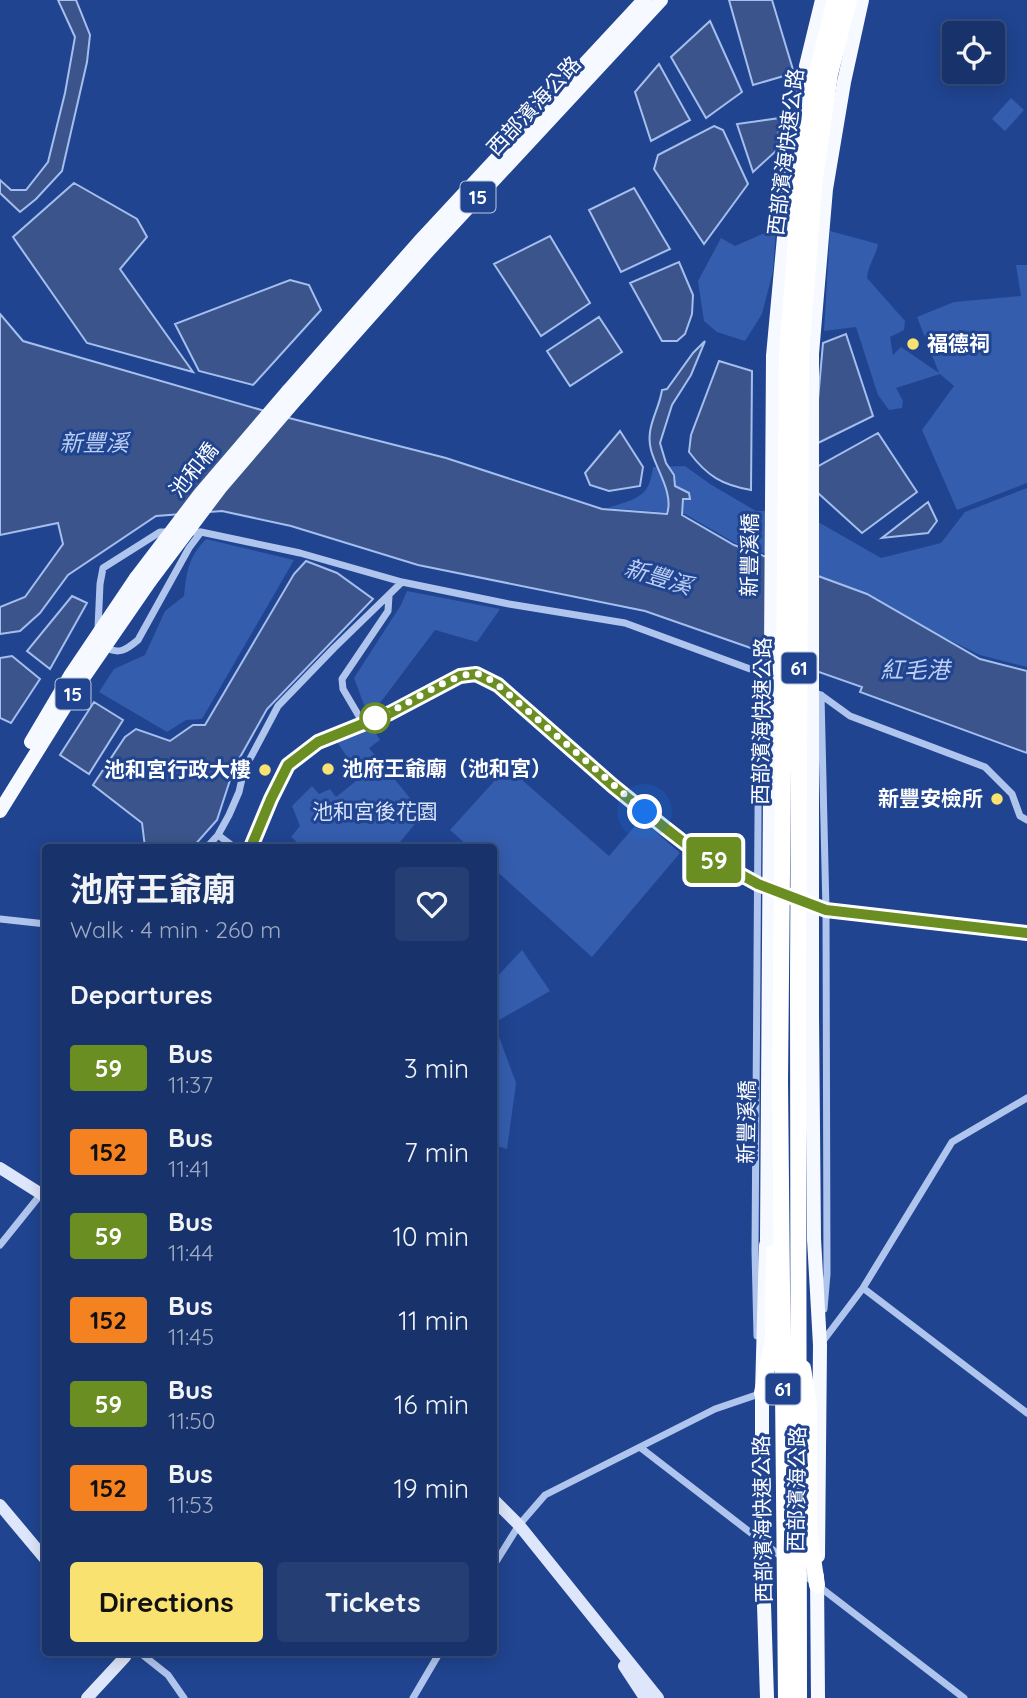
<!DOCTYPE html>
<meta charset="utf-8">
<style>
:root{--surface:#18336c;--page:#253f74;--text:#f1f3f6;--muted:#9faac2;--line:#364e7f;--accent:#fae271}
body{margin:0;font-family:Quicksand,"Noto Sans TC",sans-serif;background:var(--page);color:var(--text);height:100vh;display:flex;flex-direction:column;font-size:26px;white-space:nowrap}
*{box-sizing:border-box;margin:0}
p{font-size:23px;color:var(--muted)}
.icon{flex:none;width:38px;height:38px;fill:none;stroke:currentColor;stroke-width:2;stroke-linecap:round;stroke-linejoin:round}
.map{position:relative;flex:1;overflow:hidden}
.details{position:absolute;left:42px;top:844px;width:455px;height:812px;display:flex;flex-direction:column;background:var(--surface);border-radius:7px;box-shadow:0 4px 18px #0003,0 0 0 2px var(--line)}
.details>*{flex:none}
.badge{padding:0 14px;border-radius:5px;font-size:24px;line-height:46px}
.fabs{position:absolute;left:942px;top:21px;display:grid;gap:14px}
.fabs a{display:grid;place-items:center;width:63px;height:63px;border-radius:7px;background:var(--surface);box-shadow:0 4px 18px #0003,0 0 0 2px var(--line);font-size:35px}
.you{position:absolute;width:35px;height:35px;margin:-18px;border:5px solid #fff;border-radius:50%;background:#1a73e8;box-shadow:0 0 0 10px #1a73e833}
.map>.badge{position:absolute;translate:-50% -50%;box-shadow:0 0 0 4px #fff}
h2{padding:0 28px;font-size:26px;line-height:63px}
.round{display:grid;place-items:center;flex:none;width:74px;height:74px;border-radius:7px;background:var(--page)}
.overview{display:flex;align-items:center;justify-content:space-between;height:119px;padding:0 28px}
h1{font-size:33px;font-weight:700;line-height:52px}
.primary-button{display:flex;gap:14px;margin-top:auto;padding:14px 28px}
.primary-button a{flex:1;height:80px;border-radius:7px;background:var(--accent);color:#111;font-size:28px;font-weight:700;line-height:80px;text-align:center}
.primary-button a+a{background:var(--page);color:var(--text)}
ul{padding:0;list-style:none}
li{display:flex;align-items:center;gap:21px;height:84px;padding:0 28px}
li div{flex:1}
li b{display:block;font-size:26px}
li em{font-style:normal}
li .badge{min-width:77px;font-weight:700;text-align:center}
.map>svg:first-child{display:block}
.green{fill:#345dad}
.water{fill:#3b558c;stroke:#a4beee;stroke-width:2}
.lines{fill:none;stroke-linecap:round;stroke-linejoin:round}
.street{stroke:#b0c5ed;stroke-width:7}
.secondary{stroke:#dde6fa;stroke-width:12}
.primary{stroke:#f6f9ff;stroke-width:14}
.highway{stroke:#fff;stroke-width:16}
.primary-bridge{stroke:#f6f9ff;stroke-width:14}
.highway-bridge{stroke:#fff;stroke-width:16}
.line-casing{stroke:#fff;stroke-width:16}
.line{stroke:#6b8e23;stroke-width:10}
.walk{stroke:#fff;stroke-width:7;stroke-dasharray:0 12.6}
.poi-dot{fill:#fae271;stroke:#204490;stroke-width:2.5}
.stop-dot{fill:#fff;stroke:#6b8e23;stroke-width:3.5}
.labels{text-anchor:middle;stroke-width:6;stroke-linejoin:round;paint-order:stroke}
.shield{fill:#204490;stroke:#bcc7de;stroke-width:2}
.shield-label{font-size:19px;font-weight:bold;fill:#fff}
.street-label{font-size:21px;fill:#fff;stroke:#204490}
.poi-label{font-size:21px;font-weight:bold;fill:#fff;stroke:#204490;text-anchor:start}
.park-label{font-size:21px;fill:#d6e2f9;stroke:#204490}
.water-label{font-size:23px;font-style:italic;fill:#bdcff4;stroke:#204490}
</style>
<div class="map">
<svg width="1027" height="1698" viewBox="0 0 1027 1698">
<rect width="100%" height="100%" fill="#204490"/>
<path class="green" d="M1011,98L1024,110L1005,131L992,119Z
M776,228L773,271L762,314L745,341L717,332L704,321L698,281L721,238L735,246Z
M830,231L878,244C876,256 868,265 867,278L905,321L904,330L890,337L893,355L901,347L939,373L917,317L954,302L1021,296L1016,265H1027V483L957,510L922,430L954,386L940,374L896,388L903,401L902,408L889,410L878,395L856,327L824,331Z
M685,466L710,484L756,511H799L881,558L941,543L965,512L1027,488V667L980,655L797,565L735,543L685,514L608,508C636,498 649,499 653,467Z
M206,539L294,560L202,719L186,720L167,732L99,692L114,669L145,655L165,611L184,596C187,570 188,558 206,539Z
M407,591L500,609L477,642L435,630L377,707L367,713L354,678L401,605Z
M370,724L380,740L369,748L423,814L396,847H303L291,837L300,826L292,806L312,786L319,794L330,789L336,797L361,777L337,742Z
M507,767L609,856L641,819L680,853L592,957L494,869V847H469L450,830Z
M522,950L550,991L494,1023L516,1083L507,1149L494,1145V980Z"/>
<path class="water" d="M58,0H76L90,35L87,62L62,171L36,199L20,212L0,193V180L11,190H26L48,162L65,93L75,37Z
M729,0H772L794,73L753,85Z
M710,21L742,92L706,118L671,57Z
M659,64L690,120L651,141L635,92Z
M780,118L777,150L753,172L737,124Z
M714,126L723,130L748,184L704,244L654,169L658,155Z
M74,183L137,219L147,237L120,269L193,372L87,343L13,237Z
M634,188L670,249L621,272L589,210Z
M550,236L590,303L541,336L494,264Z
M679,262L693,295L692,314L685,334L677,341H662L630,283Z
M290,280L309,285L321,310L253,385L199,371L175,324Z
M0,314L23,341L289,418L446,458L602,509L667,514C674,493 656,469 651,450C645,427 659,411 662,390L667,389L693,353L705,341L691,375L672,405L660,443L666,463L674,475L675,486L689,493L690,499H683L682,515L734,545L867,594L980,659L1027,671V753L860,692L862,687L645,611L418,565L291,526L222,511L156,516L68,575L40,613L20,631L0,634V607L25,597L63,544L58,523L0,535Z
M599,317L622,352L570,386L547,351Z
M846,334L873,416L814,445L823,343Z
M719,361L752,371L751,490C722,485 707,476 689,452L691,435Z
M620,431L643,467L640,486L609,491L590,485L585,473Z
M878,433L917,492L862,533L807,483L815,468Z
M928,502L937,521L928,533L882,538Z
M306,561L337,573L373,599L267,709L234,768L217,820L193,847H145L142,823L93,785L125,737L136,729L170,741L193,725H205L294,574Z
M72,596L87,603L50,669L27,651Z
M12,656L40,679L11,723L0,718V658Z
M94,702L123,720L89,774L60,755Z"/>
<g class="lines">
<path class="street" d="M187,532H201L300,553L402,582
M98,628L100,584L103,568L160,532H171
M105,647C119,655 126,650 138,640L189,548L201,532
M812,692L821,695L850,716L985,767L1012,794L1020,816L1027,820
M821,695L826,910L827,1274L824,1309
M363,723L343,689L342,679L388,611L389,596
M218,835L234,847
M207,847L218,835L229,815L239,792L244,770L278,706L334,648L402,582L509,604L625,623L761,673
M251,847L271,799L288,765L318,742L390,713L460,676L476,674L498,685C581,756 659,840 761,885
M811,904L826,910L1027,933
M0,919L46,924
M0,1245L41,1194
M863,1288L1027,1413
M757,1336L755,1251L759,672
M823,1341L863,1288L952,1142L1027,1098
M641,1448L782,1557
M494,1565L519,1525L545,1495L715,1409L762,1393
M799,1571L964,1698
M139,1652L168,1675L184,1698
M413,1698L440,1652"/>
<path class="secondary" d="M0,1168L46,1197
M494,1500L519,1525L658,1698
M0,1505L46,1560
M624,1666L645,1698
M87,1698L125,1657L121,1652"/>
<path class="primary" d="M288,391L419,242L644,0
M298,397L426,253L661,0
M31,742L70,676L136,578
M0,811L79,684L150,581
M814,1239L820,1345L818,1556
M766,1245L762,1393V1542L767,1698
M817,1576L818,1698"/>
<path class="highway" d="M803,1368L809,1406V1531L817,1585
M762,1393L773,1340L774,1234"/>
<path class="primary-bridge" d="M136,578L200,494L288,391
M150,581L220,488L298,397
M814,1239L812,1015V354L826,189L844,82L862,0
M767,1240L773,356L789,183L806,66L822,0"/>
<path class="highway-bridge" d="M786,1698L780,1081L787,354L800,189L816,76L835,0
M799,1698L798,981L801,356L814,187L830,74L849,0"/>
</g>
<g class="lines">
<defs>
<path id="line" d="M251,847L271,799L288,765L318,742L390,713L460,676L476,674L498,685L613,786L665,828L687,845L758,884L826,910L1027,933"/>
</defs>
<use href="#line" class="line-casing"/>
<use href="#line" class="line"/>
<path class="walk" d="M375,718C402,710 454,670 478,674C486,676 492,681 498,685L645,812"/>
</g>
<g class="poi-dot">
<circle cx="913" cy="344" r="7"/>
<circle cx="328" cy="769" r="7"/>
<circle cx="265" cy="770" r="7"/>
<circle cx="997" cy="799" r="7"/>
</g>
<circle class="stop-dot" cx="375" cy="718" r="14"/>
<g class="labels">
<g class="shield">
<rect x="460.5" y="181.5" width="35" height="31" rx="5"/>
<rect x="781.5" y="652.5" width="35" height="31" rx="5"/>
<rect x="55.5" y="678.5" width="35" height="31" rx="5"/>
<rect x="765.5" y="1373.5" width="35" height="31" rx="5"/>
</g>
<g class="shield-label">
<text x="478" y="204">15</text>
<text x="799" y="675">61</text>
<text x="73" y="701">15</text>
<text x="783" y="1396">61</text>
</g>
<g class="street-label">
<text transform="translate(534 106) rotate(-47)" y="7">西部濱海公路</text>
<text transform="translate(786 152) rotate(-83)" y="7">西部濱海快速公路</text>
<text transform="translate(194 470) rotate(-51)" y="7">池和橋</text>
<text transform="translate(750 555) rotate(-89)" y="7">新豐溪橋</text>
<text transform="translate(762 721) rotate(-89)" y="7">西部濱海快速公路</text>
<text transform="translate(747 1122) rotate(-89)" y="7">新豐溪橋</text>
<text transform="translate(797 1489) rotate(-89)" y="7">西部濱海公路</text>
<text transform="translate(763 1519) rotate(-91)" y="7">西部濱海快速公路</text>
</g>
<g class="poi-label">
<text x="927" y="351">福德祠</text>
<text x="342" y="776">池府王爺廟（池和宮）</text>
<text x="251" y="777" text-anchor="end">池和宮行政大樓</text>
<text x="983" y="806" text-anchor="end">新豐安檢所</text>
</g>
<g class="park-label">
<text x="375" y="819">池和宮後花園</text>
</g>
<g class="water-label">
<text x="94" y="451">新豐溪</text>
<text transform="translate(658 577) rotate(17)" y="8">新豐溪</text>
<text x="915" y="678">紅毛港</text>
</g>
</g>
</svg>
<div class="fabs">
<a><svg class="icon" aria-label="locate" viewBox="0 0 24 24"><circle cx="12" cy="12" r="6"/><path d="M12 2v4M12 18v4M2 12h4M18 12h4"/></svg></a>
</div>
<div class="you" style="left:645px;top:812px"></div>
<b class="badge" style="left:714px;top:860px;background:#6b8e23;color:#fff">59</b>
<section class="details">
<div class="overview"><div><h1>池府王爺廟</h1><p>Walk · 4 min · 260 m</p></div><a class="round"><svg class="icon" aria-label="heart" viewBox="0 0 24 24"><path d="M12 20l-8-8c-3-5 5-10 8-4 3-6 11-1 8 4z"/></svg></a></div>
<h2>Departures</h2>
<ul>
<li><span class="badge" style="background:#6b8e23;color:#fff">59</span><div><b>Bus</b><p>11:37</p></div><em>3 min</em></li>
<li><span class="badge" style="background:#f58220;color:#111">152</span><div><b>Bus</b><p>11:41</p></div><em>7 min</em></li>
<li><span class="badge" style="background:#6b8e23;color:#fff">59</span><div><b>Bus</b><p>11:44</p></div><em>10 min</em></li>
<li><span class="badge" style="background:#f58220;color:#111">152</span><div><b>Bus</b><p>11:45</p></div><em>11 min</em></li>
<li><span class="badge" style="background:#6b8e23;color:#fff">59</span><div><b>Bus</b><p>11:50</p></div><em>16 min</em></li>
<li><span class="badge" style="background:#f58220;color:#111">152</span><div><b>Bus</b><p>11:53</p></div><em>19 min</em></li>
</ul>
<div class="primary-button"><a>Directions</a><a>Tickets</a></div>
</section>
</div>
